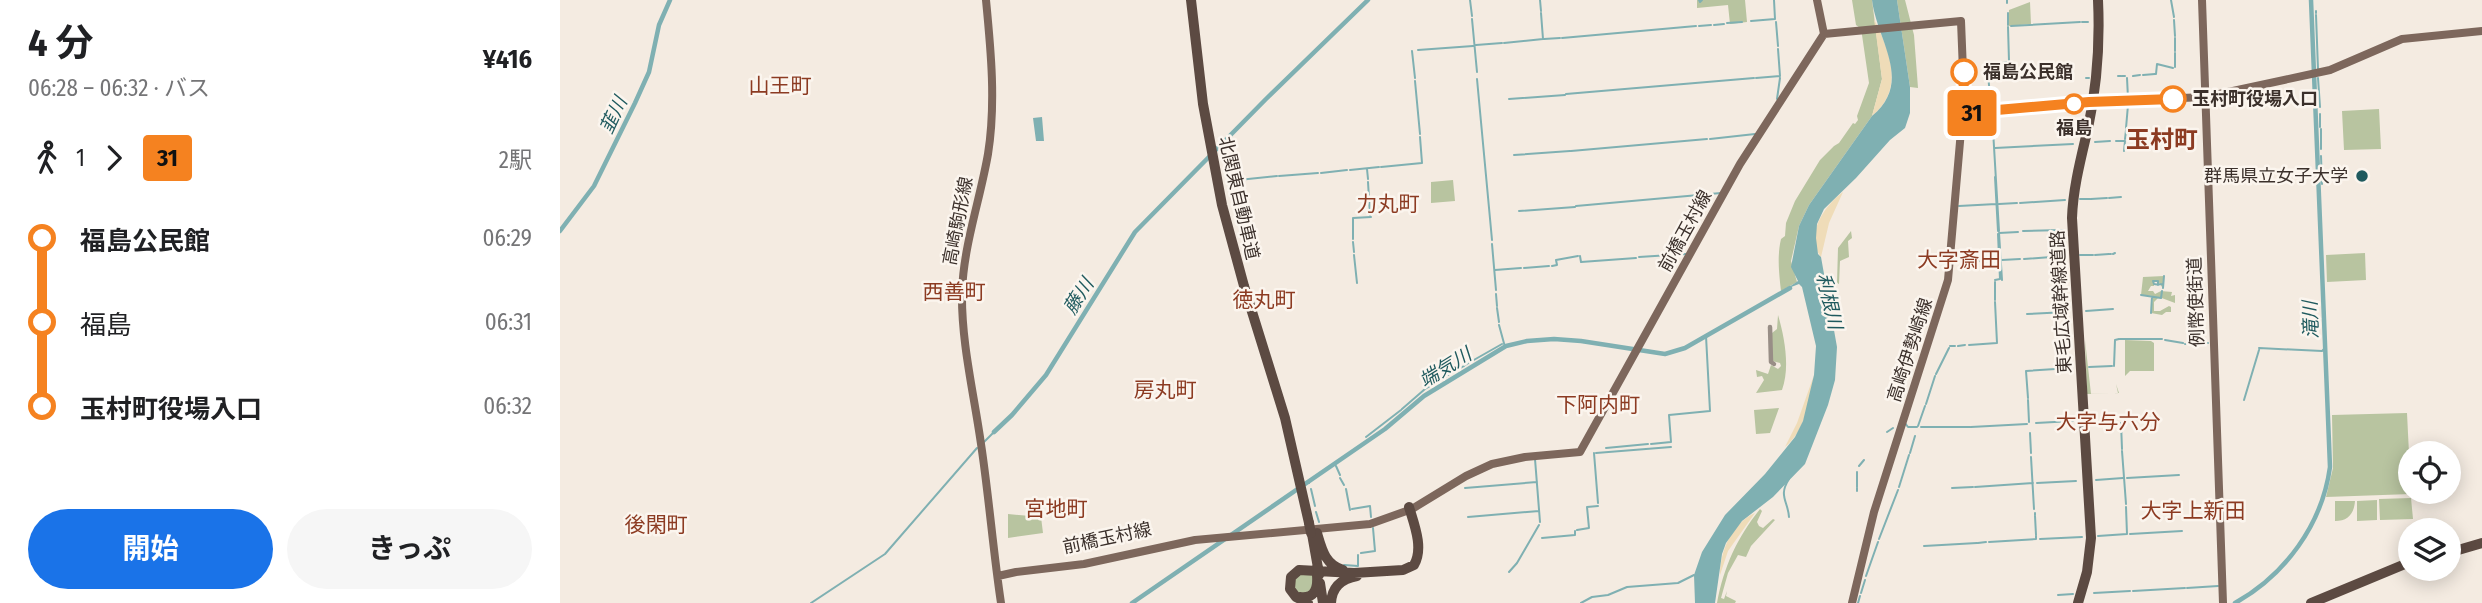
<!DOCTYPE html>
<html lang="ja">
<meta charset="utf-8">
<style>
:root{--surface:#fff;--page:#f6f6f6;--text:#202124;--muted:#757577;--accent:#1a73e8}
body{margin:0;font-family:"Fira Sans Condensed","Noto Sans JP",sans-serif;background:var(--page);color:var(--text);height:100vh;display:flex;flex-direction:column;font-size:26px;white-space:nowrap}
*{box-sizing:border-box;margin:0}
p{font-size:23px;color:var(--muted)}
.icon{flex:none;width:38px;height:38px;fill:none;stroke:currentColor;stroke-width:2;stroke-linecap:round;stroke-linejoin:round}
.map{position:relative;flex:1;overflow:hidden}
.drawer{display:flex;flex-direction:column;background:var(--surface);width:560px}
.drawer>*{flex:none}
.badge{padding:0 14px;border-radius:5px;font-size:24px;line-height:46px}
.controls{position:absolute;left:1838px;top:441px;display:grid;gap:14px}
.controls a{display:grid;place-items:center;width:63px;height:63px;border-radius:50%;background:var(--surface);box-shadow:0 4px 18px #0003;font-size:35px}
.map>.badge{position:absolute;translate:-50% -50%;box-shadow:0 0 0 4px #fff}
.legs{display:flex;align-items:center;gap:10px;height:77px;padding:0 28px;font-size:23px}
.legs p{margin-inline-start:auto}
.overview{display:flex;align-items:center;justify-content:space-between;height:119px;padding:0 28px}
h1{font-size:38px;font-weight:700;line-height:52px}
.action{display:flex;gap:14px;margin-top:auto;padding:14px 28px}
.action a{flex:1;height:80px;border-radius:42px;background:var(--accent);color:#fff;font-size:28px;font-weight:700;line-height:80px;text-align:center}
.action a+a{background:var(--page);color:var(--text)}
ul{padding:0 28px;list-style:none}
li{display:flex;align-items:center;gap:24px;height:84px;font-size:26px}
li i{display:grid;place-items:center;width:10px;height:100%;margin:0 9px;background:currentColor}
li i::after{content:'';width:18px;height:18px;margin:-9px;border:5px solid;border-radius:50%;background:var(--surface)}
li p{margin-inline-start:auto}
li:first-child i{background:linear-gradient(#0000 50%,currentColor 0)}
li:last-child i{background:linear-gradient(currentColor 50%,#0000 0)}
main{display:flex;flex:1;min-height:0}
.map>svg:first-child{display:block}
.green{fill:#b8c4a0}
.sand{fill:#efdcb8}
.water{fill:#7fb0b2}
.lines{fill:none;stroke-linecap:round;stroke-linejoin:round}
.stream{stroke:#7fb0b2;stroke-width:2}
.river{stroke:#7fb0b2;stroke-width:4.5}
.taxiway{stroke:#988e86;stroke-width:4.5}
.major{stroke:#7d675c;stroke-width:8}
.highway{stroke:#5c4a42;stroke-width:10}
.highway-bridge{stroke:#5c4a42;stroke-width:10}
.line-1-casing{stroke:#fff;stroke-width:16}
.line-1{stroke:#f58220;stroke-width:10}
.stop-1-dot{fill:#fff;stroke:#f58220;stroke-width:3.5}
.poi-dot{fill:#1f5a5e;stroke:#fbf5ee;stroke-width:2.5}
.labels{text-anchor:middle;stroke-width:5;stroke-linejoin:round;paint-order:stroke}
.stop-label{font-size:18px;font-weight:bold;fill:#3b302b;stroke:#fbf5ee;text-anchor:start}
.poi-label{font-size:18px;fill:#3b302b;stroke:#fbf5ee;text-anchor:end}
.street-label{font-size:18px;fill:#3b302b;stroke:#fbf5ee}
.water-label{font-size:19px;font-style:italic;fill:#1f5a5e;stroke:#fbf5ee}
.quarter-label{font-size:21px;fill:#8c3b22;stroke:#fbf5ee}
.district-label{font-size:24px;font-weight:bold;fill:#8c3b22;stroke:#fbf5ee}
</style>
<main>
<section class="drawer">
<div class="overview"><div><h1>4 分</h1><p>06:28 – 06:32 · バス</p></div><b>¥416</b></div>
<div class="legs"><svg class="icon" aria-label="walk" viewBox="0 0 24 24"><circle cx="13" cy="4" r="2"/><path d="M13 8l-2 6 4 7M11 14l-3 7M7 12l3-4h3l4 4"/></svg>1<svg class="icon" aria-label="forward" viewBox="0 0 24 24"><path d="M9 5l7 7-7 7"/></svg><b class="badge" style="background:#f58220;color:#111">31</b><p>2駅</p></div>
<ul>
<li><i style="color:#f58220"></i><b>福島公民館</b><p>06:29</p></li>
<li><i style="color:#f58220"></i><span>福島</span><p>06:31</p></li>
<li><i style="color:#f58220"></i><b>玉村町役場入口</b><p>06:32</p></li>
</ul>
<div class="action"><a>開始</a><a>きっぷ</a></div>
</section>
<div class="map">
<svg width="1922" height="603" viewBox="0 0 1922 603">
<rect width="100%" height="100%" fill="#f4ebe1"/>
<path class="green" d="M1137,0H1185L1187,22L1170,24L1168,5L1137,8Z
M1292,0H1312L1322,79L1312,116L1249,205L1239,226L1231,261L1237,282L1221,291C1219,273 1217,256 1221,239L1225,236L1226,223L1235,201L1260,160L1274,146L1279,143L1293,123L1295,124L1298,120L1297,116L1309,83L1302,35L1300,28L1296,25Z
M1337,0H1345L1354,35L1358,88L1350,87Z
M1470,2L1471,24L1449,26V10Z
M1819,109L1821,149L1784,150L1782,111Z
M893,180L895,201L871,203V182Z
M1291,231L1292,238L1288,241L1289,257L1280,261L1279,284L1277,283L1278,248Z
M1805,253L1806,280L1767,282L1766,255Z
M1604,276V286L1602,287L1598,281L1594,280V286H1591L1588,291H1593L1595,294L1601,291L1612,292L1611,296L1615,295V303L1599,297L1594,302V311H1600L1609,306L1611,307V312H1606L1602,315L1591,313L1593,296L1581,295L1583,277Z
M1218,315C1225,339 1230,368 1222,390L1196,393L1204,380L1202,376L1197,377L1196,370L1208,374L1211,365L1218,369L1221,366L1220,363L1212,361V333L1217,329Z
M1525,340L1531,394L1558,393L1556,384L1559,393L1527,394Z
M1565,340L1591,341L1594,343V371H1570L1565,376Z
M1219,408L1210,433L1196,434L1194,410Z
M1847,413L1851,494L1766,497L1773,468L1772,415Z
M1851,498L1853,519L1820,520L1819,499Z
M1817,500V520L1797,521V501Z
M1775,501H1795C1794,514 1788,521 1775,521Z
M1200,509L1202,511L1197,522L1199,526L1203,528L1213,519L1215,520L1191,546L1186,557L1178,555L1168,573L1161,598L1164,599L1167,591L1166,596L1176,601L1175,603H1157C1164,566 1177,538 1200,509Z
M448,514L481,517L483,533L448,538Z
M739,574H755L757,585L742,596L734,589L735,580Z"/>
<path class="sand" d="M1314,19C1330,52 1345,89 1312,116L1322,79Z
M1283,192L1269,223L1261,257C1244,235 1265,205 1283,192Z
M1254,375C1249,401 1246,430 1225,447L1237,423Z
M1195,513L1168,551L1160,575C1160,551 1172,523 1195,513Z"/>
<path class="water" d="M1312,0H1337L1350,87V113L1345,128L1330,140L1296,178L1264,209L1257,224L1256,238L1258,254L1261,257L1277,347L1275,380L1268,405L1245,464L1213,497L1182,521L1166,543L1162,554L1155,603H1135L1134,575L1142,552L1165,515L1205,474L1235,437L1243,421L1254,375L1256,346L1242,287L1239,284L1226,289L1238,281L1231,267L1239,226L1249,205L1312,116C1354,81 1317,41 1312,0Z
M482,117L484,141H476L473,118Z"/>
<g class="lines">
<path class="stream" d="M910,0L912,16
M980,0L981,11
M1139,0L1140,2L1142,0
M1447,0V3
M1611,0L1614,17
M1756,11V13
M1448,13V25
M1756,15L1758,69
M912,19L917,72
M1614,20L1615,36
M1191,21L1215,19L1214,0
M1216,22L1218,46
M1522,22H1528
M1167,23L1182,22
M1154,25L1164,24
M1139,26L1151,25
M1451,26L1520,22
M1448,27L1449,61
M1002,38L1136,26
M1615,38V51
M984,39L1000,38
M944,43L983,39L981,13
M916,45L942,43
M858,50L913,46
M852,51L855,78
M1615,53V67
M1429,73L1437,64L1448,62
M1596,74L1597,64L1613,68
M1428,75L1430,95
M1583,75L1595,74
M1558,76H1561
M1562,76H1565
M1573,76L1580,75
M1196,78L1220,76L1218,49
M1526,78H1529
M1567,78L1568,98
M1758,78L1760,107
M917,79L932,240
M855,81L860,134
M1006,94L1194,78
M1430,96L1431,108
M949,99L1005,95
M1217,99L1220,78
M1431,112L1432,129
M1760,114V127
M1566,128L1568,105
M1761,129V149
M1433,130L1439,231
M1150,139L1195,134
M1565,139L1566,130
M1556,141H1565L1564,151
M1535,142L1550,141
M1435,148L1513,144
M1011,151L1147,139
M954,155L1010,151
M1761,156L1762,184
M821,167L862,163L860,137
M807,169L808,179
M790,170L819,167
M761,173L787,170
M719,176L758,173
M1435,177L1438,231
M669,181L717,176
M808,182L810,215
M1549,198L1561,197
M1520,199H1530
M1531,199L1547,198
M1460,203L1505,200
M1439,204L1457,203
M1016,206L1161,193
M1399,206L1436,204
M959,211L1015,207
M1463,231L1503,230
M793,239V218L811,217
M793,242L794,252
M932,244L936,290
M1550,254H1551
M1553,254L1555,253
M794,255L797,283
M1520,255H1533
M1535,255L1549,254
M1020,256L1021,262L1076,258
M1079,257L1126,254
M1464,259L1504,256
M1442,260L1460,259
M1403,262L1439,260
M992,266L997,265L996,260L1018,256
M964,268L989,266
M935,270L961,268
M1435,280L1440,279L1438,234
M1442,280L1439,233L1458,232
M1598,285V281H1593L1594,284C1597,285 1600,284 1603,284
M1603,288L1604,276
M936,294L937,306
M1581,295L1601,298L1602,291
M1435,300V282
M937,308L939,322
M1526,311L1553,309
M1591,313L1592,297
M1467,314L1507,312
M939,325L945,347
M1560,339H1602
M1605,340L1623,343
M1625,344L1648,343
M1409,345L1437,343L1435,302
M1390,346H1395
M1398,346L1405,345
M1699,348L1762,351L1765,348
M905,365L942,344
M1554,366L1555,340L1559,339
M1529,367L1552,366
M1376,374L1389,348
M888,375L904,366
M1468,398L1466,371L1511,368
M1468,400L1469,422
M1684,400L1699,350
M1366,404L1375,376
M842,409L865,389L886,377
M1531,420L1533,421
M1345,423L1348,427H1357
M1476,423L1513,421
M1561,423L1562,449
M1358,426L1365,406
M1361,427H1410
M1411,427L1467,424
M1327,432L1333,428
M1470,433L1471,453
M806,437L841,410
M424,442L434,432
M1091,444L1111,442L1109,415L1150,411L1146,336
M1046,448L1088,444
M1562,451L1566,504
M1034,453L1038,503
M1036,453L1111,447
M1350,453L1355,436
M1471,457L1474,509
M975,459L980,522
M775,463V465
M776,466L780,475
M1299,466L1304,460
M780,478L784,485
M1567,478L1619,475
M1536,480L1563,478
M748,481L749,483
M1477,483L1516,481
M1297,487V472
M1339,487L1349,455
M1415,487L1473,483
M905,488L977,482
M1297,488V491
M1392,488L1413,487
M751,489L755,506
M786,489L790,510
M792,509L810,506L811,517
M756,512L759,522
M1475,513V515
M1475,516L1476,535
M908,517L979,511
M1229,517C1228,501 1218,496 1229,479
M1017,530L1029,528L1027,507L1038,506
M1570,534L1622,531
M1538,536L1567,534L1566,507
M982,538L1015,535V531
M1319,539L1338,490
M1480,539L1522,537
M1429,542L1476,539V536
M1418,543L1426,542
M1364,546L1417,543
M801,553L815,551L813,528
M784,565L798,566V555
M949,572L957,563L979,525
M1306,576L1318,542
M1627,588L1658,586
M1573,591L1625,588
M1301,593L1305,580
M1534,593L1570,591
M1498,595L1513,594
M251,603L325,554L417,448
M1021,603L1032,597L1048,595L1067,587L1118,583L1134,575
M1298,603L1300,596"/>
<path class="river" d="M0,231L34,186L75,103L89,72L99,25L110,0
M434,432L452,415L486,375L575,232L706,99L808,0
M572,603L825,429L864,396L946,346L967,341L994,339L1021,341L1105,354L1125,348L1230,288
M1675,603C1725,575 1762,525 1770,467L1751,0"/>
<path class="taxiway" d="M1210,327L1211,362L1214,364"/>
<path class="major" d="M426,0C431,51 436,104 428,154C420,200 404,244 402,291C401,342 414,394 421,444C429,497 433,550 441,603
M1257,0L1264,34
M1642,0L1663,603
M1264,34L1401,21L1404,96L1388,280L1314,512L1292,603
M1403,113L1529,102L1645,97L1770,70L1842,39L1922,31
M438,576L456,572L524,564L635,540L810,524L852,509L906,476L932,464L965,457L1020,452L1180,164L1264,34"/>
<path class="highway" d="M631,0L643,104L662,205L684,286L725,418L749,523
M757,533C762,550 765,564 783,570
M752,534L758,568
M1888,553L1922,543
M760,583L763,603
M740,597C755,599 758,588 757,575
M748,603L736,597L730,589L731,577L739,570L794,573L843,570L854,565C864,548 854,524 849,507
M771,603C772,587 781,579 797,576
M1518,603L1527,572L1531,538L1512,218C1513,188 1521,158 1528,128C1537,86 1540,43 1538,0
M1751,603L1850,562"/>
<path class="highway-bridge" d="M749,523L751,533
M758,568L759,575"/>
</g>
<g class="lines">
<defs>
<path id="line-1" d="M1404,72L1403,113L1529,102L1613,99"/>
</defs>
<use href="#line-1" class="line-1-casing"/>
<use href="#line-1" class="line-1"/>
</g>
<g class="stop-1-dot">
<circle cx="1404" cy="72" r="12"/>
<circle cx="1613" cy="99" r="12"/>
<circle cx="1514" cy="104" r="9"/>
</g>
<circle class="poi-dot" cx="1802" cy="176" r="7"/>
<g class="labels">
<g class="stop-label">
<text x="1423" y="78">福島公民館</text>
<text x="1632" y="105">玉村町役場入口</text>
<text x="1514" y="134" text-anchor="middle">福島</text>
</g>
<g class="poi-label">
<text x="1788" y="182">群馬県立女子大学</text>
</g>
<g class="street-label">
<text transform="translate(679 198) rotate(77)" y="6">北関東自動車道</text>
<text transform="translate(398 221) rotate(-79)" y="6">高崎駒形線</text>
<text transform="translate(1125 231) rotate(-61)" y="6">前橋玉村線</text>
<text transform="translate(1501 302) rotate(-93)" y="6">東毛広域幹線道路</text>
<text transform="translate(1636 302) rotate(-92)" y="6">例幣使街道</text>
<text transform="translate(1350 350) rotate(-72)" y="6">高崎伊勢崎線</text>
<text transform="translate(547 538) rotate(-12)" y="6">前橋玉村線</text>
</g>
<g class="water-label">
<text transform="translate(53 115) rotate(-65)" y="7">韮川</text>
<text transform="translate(518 296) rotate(-58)" y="7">藤川</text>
<text transform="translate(1270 301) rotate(77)" y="7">利根川</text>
<text transform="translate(1750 320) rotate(-92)" y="7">滝川</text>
<text transform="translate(885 367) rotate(-32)" y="7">端気川</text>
</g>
<g class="quarter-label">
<text x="220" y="93">山王町</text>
<text x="828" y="211">力丸町</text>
<text x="1399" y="267">大字斎田</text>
<text x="394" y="299">西善町</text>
<text x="704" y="307">徳丸町</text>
<text x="605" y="397">房丸町</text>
<text x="1038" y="412">下阿内町</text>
<text x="1548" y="429">大字与六分</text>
<text x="496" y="516">宮地町</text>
<text x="1633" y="518">大字上新田</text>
<text x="96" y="532">後閑町</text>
</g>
<g class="district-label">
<text x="1602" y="148">玉村町</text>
</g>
</g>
</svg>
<div class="controls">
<a><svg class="icon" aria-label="locate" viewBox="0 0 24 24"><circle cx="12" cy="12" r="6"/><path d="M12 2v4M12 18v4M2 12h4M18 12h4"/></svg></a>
<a><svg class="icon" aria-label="layers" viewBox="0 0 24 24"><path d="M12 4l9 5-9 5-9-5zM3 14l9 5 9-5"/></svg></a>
</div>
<b class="badge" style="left:1412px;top:113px;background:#f58220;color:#111">31</b>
</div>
</main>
